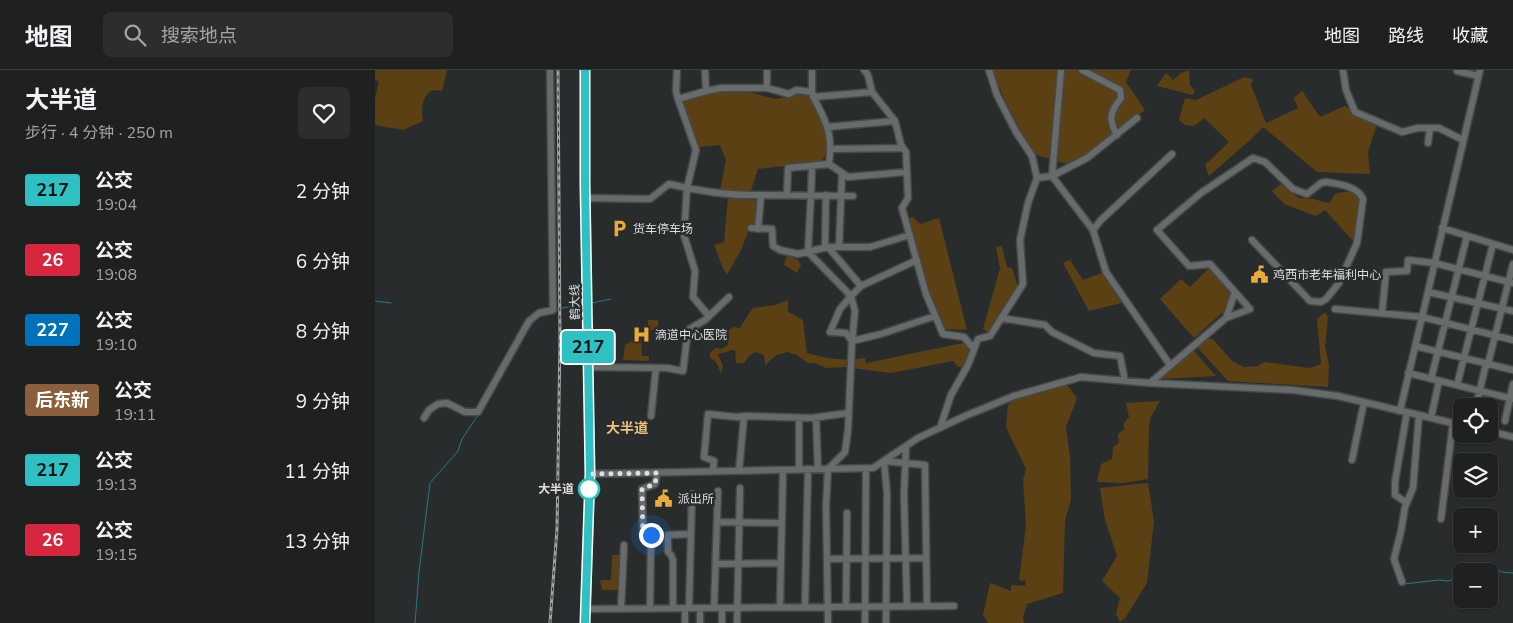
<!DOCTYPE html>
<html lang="zh">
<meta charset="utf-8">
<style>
:root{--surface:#1f2121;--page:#2c2e2e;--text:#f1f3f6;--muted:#a1a3a5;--line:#3c3e3f}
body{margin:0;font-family:"Nunito Sans","Noto Sans SC",sans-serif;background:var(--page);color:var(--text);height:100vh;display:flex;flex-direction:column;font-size:19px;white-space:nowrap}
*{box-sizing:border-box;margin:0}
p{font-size:16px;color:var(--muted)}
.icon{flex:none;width:28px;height:28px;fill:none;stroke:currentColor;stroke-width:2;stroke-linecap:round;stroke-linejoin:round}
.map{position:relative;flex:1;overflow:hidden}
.side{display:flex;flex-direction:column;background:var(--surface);width:375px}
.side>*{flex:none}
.badge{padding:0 10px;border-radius:4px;font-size:18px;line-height:32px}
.tools{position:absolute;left:1078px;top:328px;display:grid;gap:10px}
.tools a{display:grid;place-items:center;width:45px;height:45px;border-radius:8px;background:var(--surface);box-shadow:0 1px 4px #0004,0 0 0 1px var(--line);font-size:25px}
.you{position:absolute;width:25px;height:25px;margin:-12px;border:4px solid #fff;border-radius:50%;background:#1a73e8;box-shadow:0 0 0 8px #1a73e833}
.map>.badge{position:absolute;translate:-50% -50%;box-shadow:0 0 0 2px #fff}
.round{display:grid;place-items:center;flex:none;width:52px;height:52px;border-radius:8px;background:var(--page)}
.overview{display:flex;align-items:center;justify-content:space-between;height:85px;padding:0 25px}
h1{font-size:24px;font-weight:700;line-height:38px}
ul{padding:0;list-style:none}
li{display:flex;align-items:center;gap:15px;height:70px;padding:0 25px}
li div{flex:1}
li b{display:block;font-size:19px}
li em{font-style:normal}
li .badge{min-width:55px;font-weight:700;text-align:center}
header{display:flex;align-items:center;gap:30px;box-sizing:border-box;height:70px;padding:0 25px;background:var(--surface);border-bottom:1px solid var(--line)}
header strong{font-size:24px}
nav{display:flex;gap:28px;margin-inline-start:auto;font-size:18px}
.search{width:350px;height:45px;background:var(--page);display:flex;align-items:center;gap:12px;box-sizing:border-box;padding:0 18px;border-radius:8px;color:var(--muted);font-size:19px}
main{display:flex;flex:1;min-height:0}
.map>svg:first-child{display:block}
.green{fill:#5b4014}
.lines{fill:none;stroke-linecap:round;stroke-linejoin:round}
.stream{stroke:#237a83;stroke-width:1}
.minor-casing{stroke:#46494a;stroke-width:9}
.highway-casing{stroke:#46494a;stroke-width:11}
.minor{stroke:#676b6b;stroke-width:6}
.highway{stroke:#cc9332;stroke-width:9}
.rail-casing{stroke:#a0a3a3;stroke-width:3}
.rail{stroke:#292c2c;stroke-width:1;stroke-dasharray:4;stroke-linecap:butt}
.line-casing{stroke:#fff;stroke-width:11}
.line{stroke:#2ec0c2;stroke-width:8}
.walk{stroke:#dddfe0;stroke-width:5;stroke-dasharray:0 9}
.stop-dot{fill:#fff;stroke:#2ec0c2;stroke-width:2.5}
.labels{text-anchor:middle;stroke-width:5;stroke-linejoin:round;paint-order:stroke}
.poi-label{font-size:12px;fill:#dddfe0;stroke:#292c2c;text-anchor:start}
.street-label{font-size:12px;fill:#dddfe0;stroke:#292c2c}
.stop-label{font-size:12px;font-weight:bold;fill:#dddfe0;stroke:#292c2c;text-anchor:end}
.neighbourhood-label{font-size:14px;font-weight:bold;fill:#edc07c;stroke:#292c2c}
</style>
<header>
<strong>地图</strong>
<div class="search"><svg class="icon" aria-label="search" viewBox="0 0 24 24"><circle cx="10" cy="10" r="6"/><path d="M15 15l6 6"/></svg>搜索地点</div>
<nav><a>地图</a><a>路线</a><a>收藏</a></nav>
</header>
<main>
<section class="side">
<div class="overview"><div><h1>大半道</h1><p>步行 · 4 分钟 · 250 m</p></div><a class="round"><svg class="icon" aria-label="heart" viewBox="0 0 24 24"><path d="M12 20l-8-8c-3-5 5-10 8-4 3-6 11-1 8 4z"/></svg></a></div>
<ul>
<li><span class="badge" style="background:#2ec0c2;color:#111">217</span><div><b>公交</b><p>19:04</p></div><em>2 分钟</em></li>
<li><span class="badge" style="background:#d7263d;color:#fff">26</span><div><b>公交</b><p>19:08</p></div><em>6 分钟</em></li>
<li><span class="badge" style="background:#0072bc;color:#fff">227</span><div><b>公交</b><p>19:10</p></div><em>8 分钟</em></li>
<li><span class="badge" style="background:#8b5e3c;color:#fff">后东新</span><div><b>公交</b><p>19:11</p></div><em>9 分钟</em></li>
<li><span class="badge" style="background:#2ec0c2;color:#111">217</span><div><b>公交</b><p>19:13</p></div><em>11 分钟</em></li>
<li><span class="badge" style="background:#d7263d;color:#fff">26</span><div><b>公交</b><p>19:15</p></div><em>13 分钟</em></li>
</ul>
</section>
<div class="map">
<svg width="1138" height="553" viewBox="0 0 1138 553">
<rect width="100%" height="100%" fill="#292c2c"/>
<path class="green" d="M0,0H72L67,21L57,20C46,28 46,39 48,51L28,60L0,55V29L4,11L0,10Z
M617,0H756L751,12L770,40L720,79L692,94L659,84L643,61Z
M814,0L815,15L820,21L818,25L782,16L791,3L798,10L806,3Z
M869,7L878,9L876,15L891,53L923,38L919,28L927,21L945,47L970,36L1002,54L993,82L995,104L942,102L888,57L874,71L834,106L830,95L854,72L829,48L819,56L810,55L804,50L810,28L821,30Z
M345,20L374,22L400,29L433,23L448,55L453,78L447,92L383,99L375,123L345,121L351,90L345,75L323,77L306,31Z
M906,114L924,128L938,129L954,133L960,124C971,120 981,120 985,133L979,172L950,140L941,146L909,134L897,121Z
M353,128L382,130L381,157H375L366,180L352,205L347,196L339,175L349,172Z
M538,147L545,154L564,148L592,260L570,259L555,225L533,148Z
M627,176L632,197L637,198L642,214L641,218L613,263L608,259L625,198L621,177Z
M412,185L422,189L426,195L422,203L409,195Z
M695,190L708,210L727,203L747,233L714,241L688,193Z
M835,197L857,221L848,242L819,268L785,229L806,209L815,217Z
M413,230V242L428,250L432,283C452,289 470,291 490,288L491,293L588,273L595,278L592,290L588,297H583L578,291L516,303L470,297L451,298L440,293H433L422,285L412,282L402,285L390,295L389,285L380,282L374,286L369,293H361L360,280C354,280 350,283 343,284L348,296L346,303L341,292L335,288V283L340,278L347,279L353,275L352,261L359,257L365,258L373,245L378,238L400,235Z
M950,242L953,247L950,276L954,295L953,317L853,311L822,277L831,269H838L857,291L869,297L882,296L890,292L935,298L946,294L942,249Z
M273,250H283V260H273Z
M264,267L266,268L267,286H274V291L248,290L250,275Z
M818,280L841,306L785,309Z
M692,315L702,328L691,357L695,386L696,430L690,450L688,523L652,534L648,547L649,553H613L608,545L615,513L636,521V515L650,516L651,511L644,510L651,456L648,410L651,399L631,357L633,335L639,330Z
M785,331L776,347L774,356L773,409L749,413L722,412L726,394L737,389L738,377L744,373L743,364L750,359L748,354L754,347L751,333Z
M773,413L779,451L772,513L751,547L745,552L741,544L745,528L727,511L742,486L730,450L725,418Z
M237,485H245L244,520H227L225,510H236Z"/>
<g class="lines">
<path class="stream" d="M0,231L16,233
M217,233L236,229
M180,239L208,235
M152,262L161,249L168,245
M1114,502L1116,499L1121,498L1126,502L1138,503
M1029,514L1064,510L1073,511L1082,508L1086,509
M40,553L44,502L55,413L83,381L87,369L103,345"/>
<defs>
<path id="minor" d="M302,0L301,21L303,29L321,80L312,118L309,165L320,201L318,227L334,246
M330,0L331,21
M489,0L493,5L497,22L520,51L526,75L531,82L533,128L527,138L551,224L568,264L589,267L599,279
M614,0L622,25L641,62L657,86L662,108
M707,0L745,20L746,28C735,42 733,49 742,65
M968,0L971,20L980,42L1027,62L1043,58H1064L1088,70
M1082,0V1L1103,6
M392,18V0
M437,22V0
M438,27L497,22
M303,29L331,21L347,18H392L414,24L421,20L437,22C440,32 446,41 450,51C456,65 456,80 454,94L413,98L412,125
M452,57L520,51
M1053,73L1055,58
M456,79L528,78
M454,94L473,107L532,102
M437,96L436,125L433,182L476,226L465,239L455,262L471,263L477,271L506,264L560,246
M211,128L275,129L294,114C324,121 355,126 386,125
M376,158L397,159L398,176L405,180L423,184L453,177H495L535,165
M1067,158L1138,180
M383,159L386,125L478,126
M718,160L677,106L712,88L762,48
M464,177L467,103
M450,178L451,125
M486,216L542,190
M1053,222L1138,241
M960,239L1047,247L1138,270
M1007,243L1011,202L1032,201L1033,190L1059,193L1138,213
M626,248L670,255L677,262L719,283L745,286L750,311
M851,248L860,222L835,194L814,196L782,160L826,123L878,88L890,92L918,119L932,124L946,113L951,112C964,114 982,116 988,129L982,173L964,213L951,229L946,232L935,231L877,170
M1040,276L1138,300
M1113,294L1138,194
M795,295L731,202L718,160L726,150L797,84
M213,297L292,298L308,301L313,260L330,250L354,227
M1033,303L1138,329
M1056,309L1092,166
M775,313L851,248L875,239L860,222
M1082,315L1118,174
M1101,336L1111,294
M1025,341L1105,0
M276,346L281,298
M49,348L54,340L63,334L72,333L90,342H103L154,251L164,243L178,240L175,0
M424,348V400
M441,348L443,399
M1056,348L1064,311
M1130,351L1138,314
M565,358L576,325L593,295L603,269L615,266L648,214L645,170L653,133L662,108L677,106L686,0
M1114,361L1138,367
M531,377L529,425L532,536
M977,390L989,332
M338,401L339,391L329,387L333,344L361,347L371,346L437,348L473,343
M364,401L369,346
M215,404L498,398L543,368L590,346L639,326L706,307L775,313L918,320L963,326L1086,355
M1032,433L1020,425V412L1032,342
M1066,449L1078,353
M342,452L407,453
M452,489L551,488
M341,494L406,493
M1027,512L1019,489L1026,461L1030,437L1038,418L1044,345
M471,536L472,443
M405,537L408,400
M430,537L433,399
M275,538L276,465H268L267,419L280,414L282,403
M298,538V490L296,485L293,482V465L315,464
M314,538L317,424
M339,538L343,421
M347,538V553
M211,539L579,536
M246,539L249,475
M310,553V538
M325,553V538
M362,553L365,418
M453,553L451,436L453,399L470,382L473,360L477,271L480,241L476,226L486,216L453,177
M490,553L491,398
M511,553L512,423L509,391L550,395L552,536"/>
<path id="highway" d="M210,0V101L215,404L210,553"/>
</defs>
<use href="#minor" class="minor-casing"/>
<use href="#highway" class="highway-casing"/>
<use href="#minor" class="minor"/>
<use href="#highway" class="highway"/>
<defs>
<path id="rail" d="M175,553L182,459L185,270L183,0"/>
</defs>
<use href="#rail" class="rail-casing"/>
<use href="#rail" class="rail"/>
</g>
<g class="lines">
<defs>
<path id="line" d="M210,0V114L215,404L210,553"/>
</defs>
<use href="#line" class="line-casing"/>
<use href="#line" class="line"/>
<path class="walk" d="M214,419L215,404L282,403L280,414L267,419L268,465H276"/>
</g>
<defs>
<symbol id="parking-bare" viewBox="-9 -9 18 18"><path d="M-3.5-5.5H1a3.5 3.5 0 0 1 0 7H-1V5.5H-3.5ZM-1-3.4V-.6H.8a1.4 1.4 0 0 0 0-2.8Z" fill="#ebaa39" stroke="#292c2c" stroke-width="2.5" paint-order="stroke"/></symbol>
<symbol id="civic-bare" viewBox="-9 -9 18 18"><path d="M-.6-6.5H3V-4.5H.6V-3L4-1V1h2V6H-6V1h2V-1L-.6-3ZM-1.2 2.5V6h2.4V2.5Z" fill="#ebaa39" stroke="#292c2c" stroke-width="2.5" paint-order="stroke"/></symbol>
<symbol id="hospital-bare" viewBox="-9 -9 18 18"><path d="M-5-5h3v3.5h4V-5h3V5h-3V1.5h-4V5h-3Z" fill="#ebaa39" stroke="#292c2c" stroke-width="2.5" paint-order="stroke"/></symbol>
</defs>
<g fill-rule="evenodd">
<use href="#parking-bare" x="232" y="146" width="25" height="25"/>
<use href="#civic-bare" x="872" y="192" width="25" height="25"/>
<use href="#hospital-bare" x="254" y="252" width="25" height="25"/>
<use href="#civic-bare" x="276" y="416" width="25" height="25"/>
</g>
<circle class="stop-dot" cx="214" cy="419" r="10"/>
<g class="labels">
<g class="poi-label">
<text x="258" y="163">货车停车场</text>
<text x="898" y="209">鸡西市老年福利中心</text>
<text x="280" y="269">滴道中心医院</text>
<text x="303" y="433">派出所</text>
</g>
<g class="street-label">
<text transform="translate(200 232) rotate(-91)" y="4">鹤大线</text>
</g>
<g class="stop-label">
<text x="199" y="423">大半道</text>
</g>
<g class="neighbourhood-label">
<text x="252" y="363">大半道</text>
</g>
</g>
</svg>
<div class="tools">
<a><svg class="icon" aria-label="locate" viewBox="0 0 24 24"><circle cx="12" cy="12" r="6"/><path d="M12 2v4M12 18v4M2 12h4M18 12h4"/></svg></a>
<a><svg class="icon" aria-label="layers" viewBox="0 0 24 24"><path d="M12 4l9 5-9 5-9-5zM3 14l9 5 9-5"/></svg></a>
<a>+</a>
<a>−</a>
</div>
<div class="you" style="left:276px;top:465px"></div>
<b class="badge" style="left:213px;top:277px;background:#2ec0c2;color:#111">217</b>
</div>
</main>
